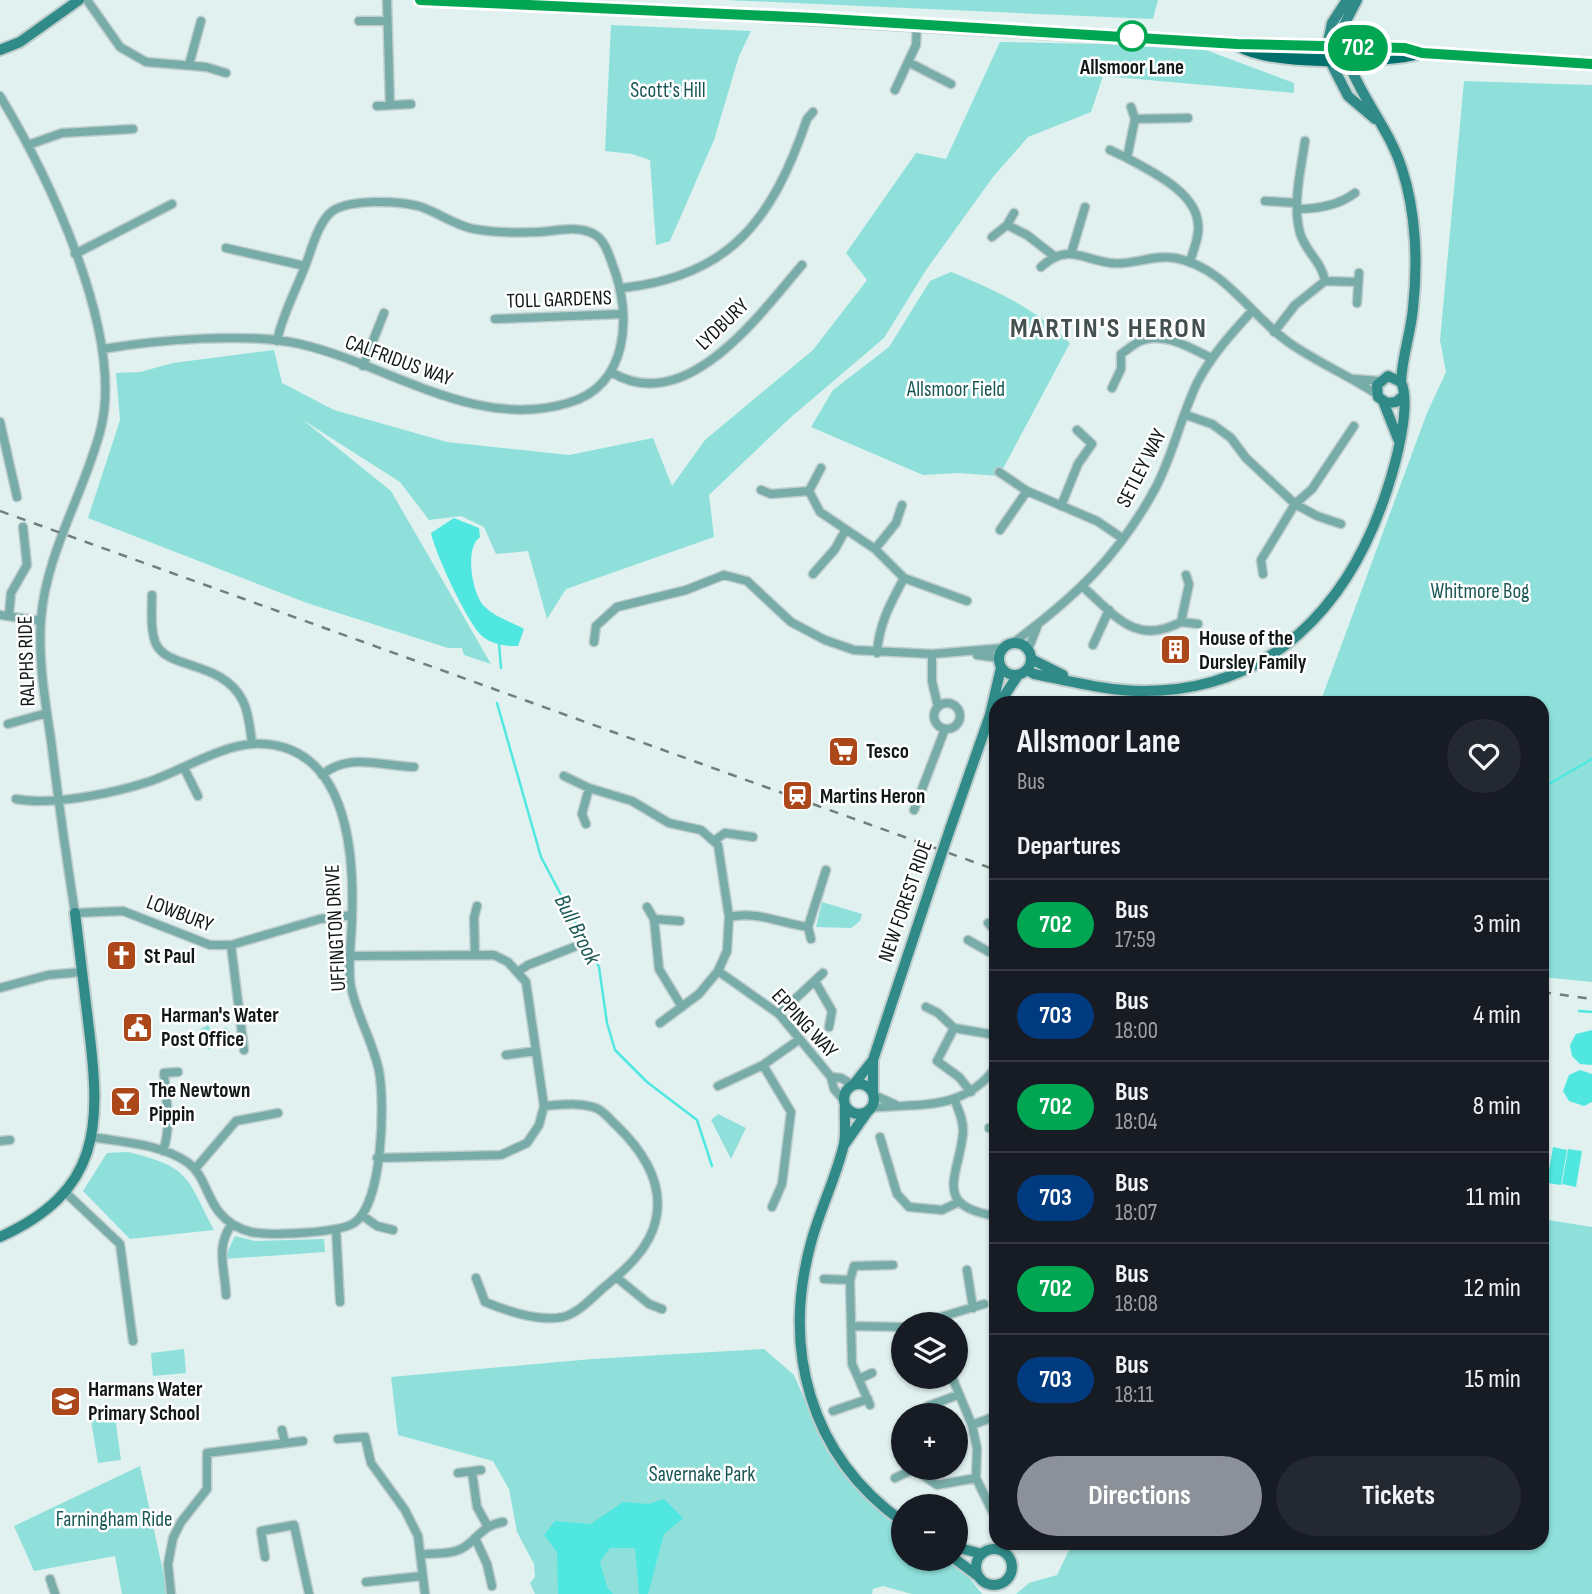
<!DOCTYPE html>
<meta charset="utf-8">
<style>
:root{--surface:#171b24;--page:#242831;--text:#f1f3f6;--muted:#9ea1a6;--line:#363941;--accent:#8c9099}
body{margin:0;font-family:"Sofia Sans Condensed",sans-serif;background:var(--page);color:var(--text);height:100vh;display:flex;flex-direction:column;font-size:26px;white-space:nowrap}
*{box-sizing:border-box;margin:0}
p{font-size:23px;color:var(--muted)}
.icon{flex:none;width:38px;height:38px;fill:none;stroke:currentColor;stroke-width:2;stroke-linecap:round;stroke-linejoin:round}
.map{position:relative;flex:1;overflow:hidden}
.panel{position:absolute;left:989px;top:696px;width:560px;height:854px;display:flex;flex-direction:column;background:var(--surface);border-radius:21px;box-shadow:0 2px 5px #0004}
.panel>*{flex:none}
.badge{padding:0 14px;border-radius:23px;font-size:24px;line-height:46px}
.controls{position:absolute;left:891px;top:1312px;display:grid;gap:14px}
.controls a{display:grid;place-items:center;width:77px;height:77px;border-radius:50%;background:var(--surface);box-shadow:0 2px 5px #0004;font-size:35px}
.map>.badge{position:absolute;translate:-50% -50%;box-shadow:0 0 0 4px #fff}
h2{padding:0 28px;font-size:26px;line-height:63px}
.round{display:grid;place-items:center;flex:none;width:74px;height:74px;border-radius:37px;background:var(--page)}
.headline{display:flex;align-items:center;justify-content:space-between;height:119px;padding:0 28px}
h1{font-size:33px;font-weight:700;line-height:52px}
.primary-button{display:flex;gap:14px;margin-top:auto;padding:14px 28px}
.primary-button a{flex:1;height:80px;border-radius:42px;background:var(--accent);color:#fff;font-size:28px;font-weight:700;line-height:80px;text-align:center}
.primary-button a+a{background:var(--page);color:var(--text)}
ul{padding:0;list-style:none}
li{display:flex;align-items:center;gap:21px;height:91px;padding:0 28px;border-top:2px solid var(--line)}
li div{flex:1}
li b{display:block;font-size:26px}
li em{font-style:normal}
li .badge{min-width:77px;font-weight:700;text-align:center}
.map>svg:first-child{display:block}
.green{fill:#8fe0db}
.water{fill:#51e7e1}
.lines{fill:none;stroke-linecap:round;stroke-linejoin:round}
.stream{stroke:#51e7e1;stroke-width:2.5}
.street-casing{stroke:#bfcecd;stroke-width:11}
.secondary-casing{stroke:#bfcecd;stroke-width:14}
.primary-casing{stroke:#bfcecd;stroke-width:16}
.street{stroke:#77aca9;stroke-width:8}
.secondary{stroke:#308b88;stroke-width:10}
.primary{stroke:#00706d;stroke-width:12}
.rail{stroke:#727d7c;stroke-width:2.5;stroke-dasharray:9 9;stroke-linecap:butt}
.secondary-bridge-casing{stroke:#bfcecd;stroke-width:14;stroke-linecap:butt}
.secondary-bridge{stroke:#308b88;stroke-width:10}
.line-casing{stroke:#fff;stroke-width:16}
.line{stroke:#00a651;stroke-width:10}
.stop-dot{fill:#fff;stroke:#00a651;stroke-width:3.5}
.labels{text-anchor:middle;stroke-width:5;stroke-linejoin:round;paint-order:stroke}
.stop-label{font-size:21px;font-weight:bold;fill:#121818;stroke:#fff}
.park-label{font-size:21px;fill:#185755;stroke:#fff}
.street-label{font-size:21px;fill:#121818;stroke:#fff}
.poi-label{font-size:21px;font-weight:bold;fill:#121818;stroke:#fff;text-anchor:start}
.water-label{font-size:23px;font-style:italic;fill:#1b5956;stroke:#fff}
.district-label{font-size:28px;font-weight:bold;letter-spacing:2px;fill:#42504f;stroke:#fff}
</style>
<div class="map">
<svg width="1592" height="1594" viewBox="0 0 1592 1594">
<rect width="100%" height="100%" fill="#e0f1ef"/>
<path class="green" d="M727,0H1158L1153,19Z
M611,25L751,31L739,56L714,140L670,241L656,245L650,160L632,154L605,151Z
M1000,42L1195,46L1294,83V93L1103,76L1091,112L1028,137L993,177L926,270L884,338L790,418L709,495L714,537L566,589L547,619L528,551L496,554L484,527L461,516L429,520L400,482L303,420L391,491L491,664L464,655L462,648H448L307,603L88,518L120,420L116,373L140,372L173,363L274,350L282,383L334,410L447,442L569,455L653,438L672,486L705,440L813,350L867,280L846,253L916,153L946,159Z
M1464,81L1592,85V982L1542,977V704L1320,703L1427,413L1446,372L1440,340Z
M951,272C996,290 1036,309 1070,343L999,476L959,473L923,475L811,427L833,390L889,347L930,281Z
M822,902L862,914L860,921L851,928L816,927Z
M208,1025L214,1034L226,1027L232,1036L209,1050L199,1030Z
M718,1114L746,1128L731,1159L711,1120Z
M128,1152C190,1167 186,1176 214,1230L130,1239L83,1191L107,1153Z
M1542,1219L1592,1227V1594H1016L1029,1583L1057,1575L1072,1544H1542Z
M235,1236L255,1241L324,1239L325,1252L224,1259Z
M184,1349L186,1373L153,1376L151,1353Z
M764,1349L794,1375L827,1451L903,1532V1559C952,1559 951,1554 982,1594H912L883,1586L873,1589L872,1594H535L530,1583L535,1577L534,1564L517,1532L509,1489L493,1461L398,1435L391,1377L592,1359Z
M115,1417L121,1460L98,1463L91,1420Z
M140,1466L168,1594H122L115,1556L34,1571L14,1526Z"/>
<path class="water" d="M454,518L479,528L480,537C464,548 472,595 485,607C495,617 512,622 524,629L518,646C505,646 493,645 482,636C467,622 435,553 431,533Z
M1592,1030V1065L1580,1064L1572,1056L1570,1045L1576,1034Z
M1580,1070L1592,1074V1102L1584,1106L1569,1101L1563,1091L1569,1075Z
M1553,1147L1567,1150L1561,1185L1547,1183Z
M1568,1149L1582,1151L1576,1187L1562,1184Z
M664,1499L683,1518L664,1534L648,1594H639L635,1548H610L600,1562L607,1587L613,1594H558L557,1552L544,1535L555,1521L591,1524L623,1502L649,1504Z"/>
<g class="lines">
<path class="stream" d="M499,644L501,668
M497,703L541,857L599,967L607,1023L615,1050L647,1082L697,1120L712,1166
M1542,788L1592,759
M1579,1011L1592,1012"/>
<defs>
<path id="street" d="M87,0L120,47L146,62L206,67L226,73
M387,0L390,105
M359,21H386
M910,63L951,84
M189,65L201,21
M895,90L916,45L917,24
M0,96C49,176 124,334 101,428C85,492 46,552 41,619C38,659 45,701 51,740C58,798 66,855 75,913L123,911L210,945H231L320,919L352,915
M377,106L411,104
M1131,107L1135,119L1127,158C1152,172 1196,192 1198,224C1200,236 1193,250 1190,262
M1135,119L1188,118
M28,145L62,133L133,129
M1110,150L1127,158
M1265,201L1297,203
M1297,209C1318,209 1338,206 1355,193
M1007,225L1027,235L1054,256
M992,237L1007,225L1014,213
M226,248L305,266
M75,254L172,204
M1071,254L1085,207
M1041,267C1067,243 1081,259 1111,263C1132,266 1153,254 1175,258C1226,267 1252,319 1294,346C1321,364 1351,377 1378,395
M1325,281L1357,282
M622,288C732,276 773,218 807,119L813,112
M1357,303L1359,273
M495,319L623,314
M1274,332L1295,305L1325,281C1322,262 1305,251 1300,233C1292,204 1301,170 1305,141
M103,349C156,340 248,332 300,344C387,364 475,431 568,403C629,386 632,315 613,266C609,255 605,240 594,234C579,225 556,231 540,232C518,233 496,233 474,229C457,226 440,214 424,208C404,200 344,198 329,214C316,228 311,252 304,269C295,292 282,316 277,341
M363,366L384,313
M611,372C686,418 760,314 802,265
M1355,379L1380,381
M1112,388L1121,369V354C1127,350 1134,344 1140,341C1163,331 1191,348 1211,358
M1186,415L1212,424L1231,438L1246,458L1295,504L1312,489L1354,426
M0,422L17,497
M999,472L1027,491L1097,521L1122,538
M761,490L771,494L809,491L820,512L875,549L904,578C890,604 879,624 877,653
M809,491L821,468
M1061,506L1078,464L1092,444L1077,430
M1000,530L1027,491
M875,549L896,523L902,505
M813,574L835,549L845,531
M1263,574L1261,560L1295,504L1317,516L1341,524
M904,578L967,601
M1083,587C1116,616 1135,646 1181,622L1189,584L1186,575
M152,595C152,610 150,630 156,644C168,670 222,660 243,701C249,713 250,729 252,743
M0,615L41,621
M9,615L11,593L27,565L23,527
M1181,622L1198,624
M594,642L596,626L617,607L686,590L724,575L747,581L791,622L825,640L854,650L932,654L1003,648
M1013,643C1075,597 1119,556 1156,487C1173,454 1181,417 1197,383C1211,356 1231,334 1252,311
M1093,645L1109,610
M1028,650L1037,627
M932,654V681L938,707
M977,655L998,658
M934 716a13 13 0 1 1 26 0a13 13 0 1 1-26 0Z
M8,724L47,713
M184,768L198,796
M322,775C348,752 382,766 414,767
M564,776L589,788L632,801L669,823L701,830L718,845L729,917L727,951L718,971L699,994L660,1023
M16,799C52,806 115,793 151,781C196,765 242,729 291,750C349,774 354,862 352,916C352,939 347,965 351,987C357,1016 373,1042 379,1071C385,1102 383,1204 354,1223C339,1233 270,1236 251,1232C239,1229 227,1222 219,1212C206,1196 205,1175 187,1162C161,1144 122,1142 92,1137
M914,810L945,729
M586,824L582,814L589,788
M715,840L725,833L753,837
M647,907L654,919L659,969L682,1007
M729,917C757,911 780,923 808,927
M654,919L680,921
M988,923L996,931
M811,939L808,927L826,870
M968,940L989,952L996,949
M231,945L244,1050
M475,954L474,918L477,906
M350,956L494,955L508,962L526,982L544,1106L539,1125L527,1143L501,1155L377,1158
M519,971L528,965L574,947
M718,971L779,1014L831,1077L834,1089L843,1099
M816,983L832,1011L829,1027
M0,988L48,975L82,972
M926,1007L938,1013L954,1028L989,1034
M779,1014L823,973
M954,1028L937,1061L959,1077L971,1092
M506,1055L536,1051
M831,1077L841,1078L853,1085
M718,1086L763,1065
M874,1095L896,1105
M955,1101C959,1111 964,1122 963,1133C959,1176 931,1206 996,1216
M871,1108C919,1103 963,1112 996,1067
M989,1128L996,1129
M880,1137L897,1194L909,1207L942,1210L959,1202
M0,1141L10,1140
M163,1151C172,1126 166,1099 164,1073L178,1072
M195,1169L236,1121L278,1113
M65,1192L120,1244L133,1341
M772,1207L782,1184L791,1112L763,1065L800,1039
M363,1216L377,1226L393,1230
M336,1229L340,1302
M967,1270L973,1308
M616,1277L649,1304L662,1309
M476,1278L485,1302C507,1311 540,1322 563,1317C578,1313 591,1299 602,1289C624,1271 650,1249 656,1219C664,1182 641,1149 616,1125C610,1120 604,1111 596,1108C580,1102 561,1105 544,1106
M824,1279L850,1280
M226,1295C225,1268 215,1247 232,1224
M914,1325L984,1304
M851,1326L903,1327
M952,1377L972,1425L977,1448L976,1478L996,1519
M859,1379L872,1373
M870,1405L852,1364L850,1280L854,1266L893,1265
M928,1406L958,1395
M833,1411L868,1399
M972,1425L996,1416
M282,1430L285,1443
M338,1439L365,1437L371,1463L405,1510L418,1536L425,1594
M472,1472L477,1507L487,1525
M458,1473L481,1470
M895,1478L914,1469L937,1485L976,1478
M475,1538L487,1564L492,1586
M998,1549L999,1544
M421,1554C434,1553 449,1555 461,1549C479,1539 480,1526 503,1522
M265,1557L261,1531L294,1525L309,1594
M50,1579L55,1594
M366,1582L422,1576
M171,1594L168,1564L173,1538L181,1522L207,1489V1453L303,1441"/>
<path id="secondary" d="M1327,47L1332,23L1347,0
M1345,47L1344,25L1357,0
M0,50L20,42L79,0
M1329,59L1348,96L1375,119
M1347,59C1361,98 1390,130 1402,169C1416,212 1418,263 1413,308C1411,333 1402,356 1401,382
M1383,401L1398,439
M999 659a16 16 0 1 1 32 0a16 16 0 1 1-32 0Z
M1031,659L1063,675
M1027,670L1034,674C1070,681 1107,691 1144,691C1272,691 1350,604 1387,490C1395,466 1412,405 1401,382L1388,376L1377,385L1378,397L1387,403L1396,402L1403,396
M999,704L1018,675
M950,829L990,715L1001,668
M844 1099a15 15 0 1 1 30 0a15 15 0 1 1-30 0Z
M854,1084L873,1060
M873,1093V1060L932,882
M845,1106C844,1119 847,1136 843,1148C835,1179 821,1208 812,1239C781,1348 809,1455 903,1522
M844,1145L868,1111
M0,1237C101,1191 101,1127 89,1029C84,990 80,952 75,913
M956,1547L982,1554
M976 1567a18 18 0 1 1 36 0a18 18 0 1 1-36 0Z
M955,1559L978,1576"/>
<path id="primary" d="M420,0L749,15L1237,44L1405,48L1422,53L1592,64
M1238,45C1270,65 1382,63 1420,53"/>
</defs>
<use href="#street" class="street-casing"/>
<use href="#secondary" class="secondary-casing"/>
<use href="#primary" class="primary-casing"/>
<use href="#street" class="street"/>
<use href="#secondary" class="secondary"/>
<use href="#primary" class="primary"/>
<path class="rail" d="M0,511L996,870
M1542,992L1592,999"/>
<defs>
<path id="secondary-bridge" d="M932,882L950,829"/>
</defs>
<use href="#secondary-bridge" class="secondary-bridge-casing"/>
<use href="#secondary-bridge" class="secondary-bridge"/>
</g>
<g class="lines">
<defs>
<path id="line" d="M420,0L814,18L1237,44L1405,48L1422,53L1592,64"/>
</defs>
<use href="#line" class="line-casing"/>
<use href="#line" class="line"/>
</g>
<defs>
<symbol id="building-square" viewBox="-11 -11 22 22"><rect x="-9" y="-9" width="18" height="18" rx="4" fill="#ac471a" stroke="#fff"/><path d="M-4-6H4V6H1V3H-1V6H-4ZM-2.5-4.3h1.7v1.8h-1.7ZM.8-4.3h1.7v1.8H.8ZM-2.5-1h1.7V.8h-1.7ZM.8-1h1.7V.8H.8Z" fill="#fff"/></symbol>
<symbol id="supermarket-square" viewBox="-11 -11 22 22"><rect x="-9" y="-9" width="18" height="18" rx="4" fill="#ac471a" stroke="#fff"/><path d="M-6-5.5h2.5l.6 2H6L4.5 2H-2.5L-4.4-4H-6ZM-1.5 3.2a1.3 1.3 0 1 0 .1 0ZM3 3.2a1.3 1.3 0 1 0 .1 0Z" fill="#fff"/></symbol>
<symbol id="station-square" viewBox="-11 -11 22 22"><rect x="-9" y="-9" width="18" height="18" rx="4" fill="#ac471a" stroke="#fff"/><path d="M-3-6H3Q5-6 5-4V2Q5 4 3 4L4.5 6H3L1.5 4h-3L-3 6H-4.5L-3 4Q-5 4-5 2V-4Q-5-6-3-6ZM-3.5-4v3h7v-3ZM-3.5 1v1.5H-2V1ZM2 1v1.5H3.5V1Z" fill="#fff"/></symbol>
<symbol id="church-square" viewBox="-11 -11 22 22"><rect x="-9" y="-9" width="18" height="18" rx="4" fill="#ac471a" stroke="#fff"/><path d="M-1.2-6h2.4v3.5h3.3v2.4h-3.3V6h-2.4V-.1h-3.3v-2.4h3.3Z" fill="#fff"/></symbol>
<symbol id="civic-square" viewBox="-11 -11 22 22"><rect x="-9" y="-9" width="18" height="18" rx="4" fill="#ac471a" stroke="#fff"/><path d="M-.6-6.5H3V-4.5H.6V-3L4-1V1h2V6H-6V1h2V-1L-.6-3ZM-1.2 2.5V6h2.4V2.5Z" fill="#fff"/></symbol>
<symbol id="bar-square" viewBox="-11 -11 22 22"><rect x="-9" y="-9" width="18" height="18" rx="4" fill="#ac471a" stroke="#fff"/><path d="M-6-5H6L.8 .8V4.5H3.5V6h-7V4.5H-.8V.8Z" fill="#fff"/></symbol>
<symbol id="school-square" viewBox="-11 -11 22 22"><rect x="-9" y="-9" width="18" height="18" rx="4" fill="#ac471a" stroke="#fff"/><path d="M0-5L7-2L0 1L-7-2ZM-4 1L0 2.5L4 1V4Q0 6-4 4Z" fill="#fff"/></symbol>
</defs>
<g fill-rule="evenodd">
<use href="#building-square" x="1158" y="632" width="35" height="35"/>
<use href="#supermarket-square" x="826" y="734" width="35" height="35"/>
<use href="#station-square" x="780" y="778" width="35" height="35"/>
<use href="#church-square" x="104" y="938" width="35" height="35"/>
<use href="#civic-square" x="120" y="1010" width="35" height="35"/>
<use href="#bar-square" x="108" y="1084" width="35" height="35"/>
<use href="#school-square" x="48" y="1384" width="35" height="35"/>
</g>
<circle class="stop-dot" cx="1132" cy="36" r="14"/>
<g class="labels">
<g class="stop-label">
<text x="1132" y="74">Allsmoor Lane</text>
</g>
<g class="park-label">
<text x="668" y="97">Scott's Hill</text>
<text x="956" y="396">Allsmoor Field</text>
<text x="1480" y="598">Whitmore Bog</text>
<text x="702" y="1481">Savernake Park</text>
<text x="114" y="1526">Farningham Ride</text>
</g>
<g class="street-label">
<text transform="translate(559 299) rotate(-2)" y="7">TOLL GARDENS</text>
<text transform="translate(722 324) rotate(-44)" y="7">LYDBURY</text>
<text transform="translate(399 360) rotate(20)" y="7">CALFRIDUS WAY</text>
<text transform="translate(1141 468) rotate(-63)" y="7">SETLEY WAY</text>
<text transform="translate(26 661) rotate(-92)" y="7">RALPHS RIDE</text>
<text transform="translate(905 901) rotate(-71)" y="7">NEW FOREST RIDE</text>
<text transform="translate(180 913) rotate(21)" y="7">LOWBURY</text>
<text transform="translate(335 928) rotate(-93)" y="7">UFFINGTON DRIVE</text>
<text transform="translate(805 1023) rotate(47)" y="7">EPPING WAY</text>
</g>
<g class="poi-label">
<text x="1199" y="645">House of the<tspan x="1199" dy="24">Dursley Family</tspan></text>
<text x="866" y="758">Tesco</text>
<text x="820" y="803">Martins Heron</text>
<text x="144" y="963">St Paul</text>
<text x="161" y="1022">Harman's Water<tspan x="161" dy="24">Post Office</tspan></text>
<text x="149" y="1097">The Newtown<tspan x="149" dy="24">Pippin</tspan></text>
<text x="88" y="1396">Harmans Water<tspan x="88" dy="24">Primary School</tspan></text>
</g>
<g class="water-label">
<text transform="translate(578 929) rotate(63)" y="8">Bull Brook</text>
</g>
<g class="district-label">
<text x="1109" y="337">MARTIN'S HERON</text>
</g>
</g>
</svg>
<div class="controls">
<a><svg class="icon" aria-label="layers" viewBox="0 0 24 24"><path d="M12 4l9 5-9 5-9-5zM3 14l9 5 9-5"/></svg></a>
<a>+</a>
<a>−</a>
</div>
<b class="badge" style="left:1358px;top:48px;background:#00a651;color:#fff">702</b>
<section class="panel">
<div class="headline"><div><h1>Allsmoor Lane</h1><p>Bus</p></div><a class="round"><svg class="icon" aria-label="heart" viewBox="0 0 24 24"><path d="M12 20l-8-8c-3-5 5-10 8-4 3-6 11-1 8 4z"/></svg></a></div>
<h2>Departures</h2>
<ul>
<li><span class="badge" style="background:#00a651;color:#fff">702</span><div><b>Bus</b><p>17:59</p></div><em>3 min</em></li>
<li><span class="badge" style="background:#003b80;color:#fff">703</span><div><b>Bus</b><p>18:00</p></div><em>4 min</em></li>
<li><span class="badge" style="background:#00a651;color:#fff">702</span><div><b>Bus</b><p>18:04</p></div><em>8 min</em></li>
<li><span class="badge" style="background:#003b80;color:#fff">703</span><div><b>Bus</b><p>18:07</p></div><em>11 min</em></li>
<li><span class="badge" style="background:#00a651;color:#fff">702</span><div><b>Bus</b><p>18:08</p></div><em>12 min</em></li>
<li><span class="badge" style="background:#003b80;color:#fff">703</span><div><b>Bus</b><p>18:11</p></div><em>15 min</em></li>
</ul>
<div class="primary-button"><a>Directions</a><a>Tickets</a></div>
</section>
</div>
